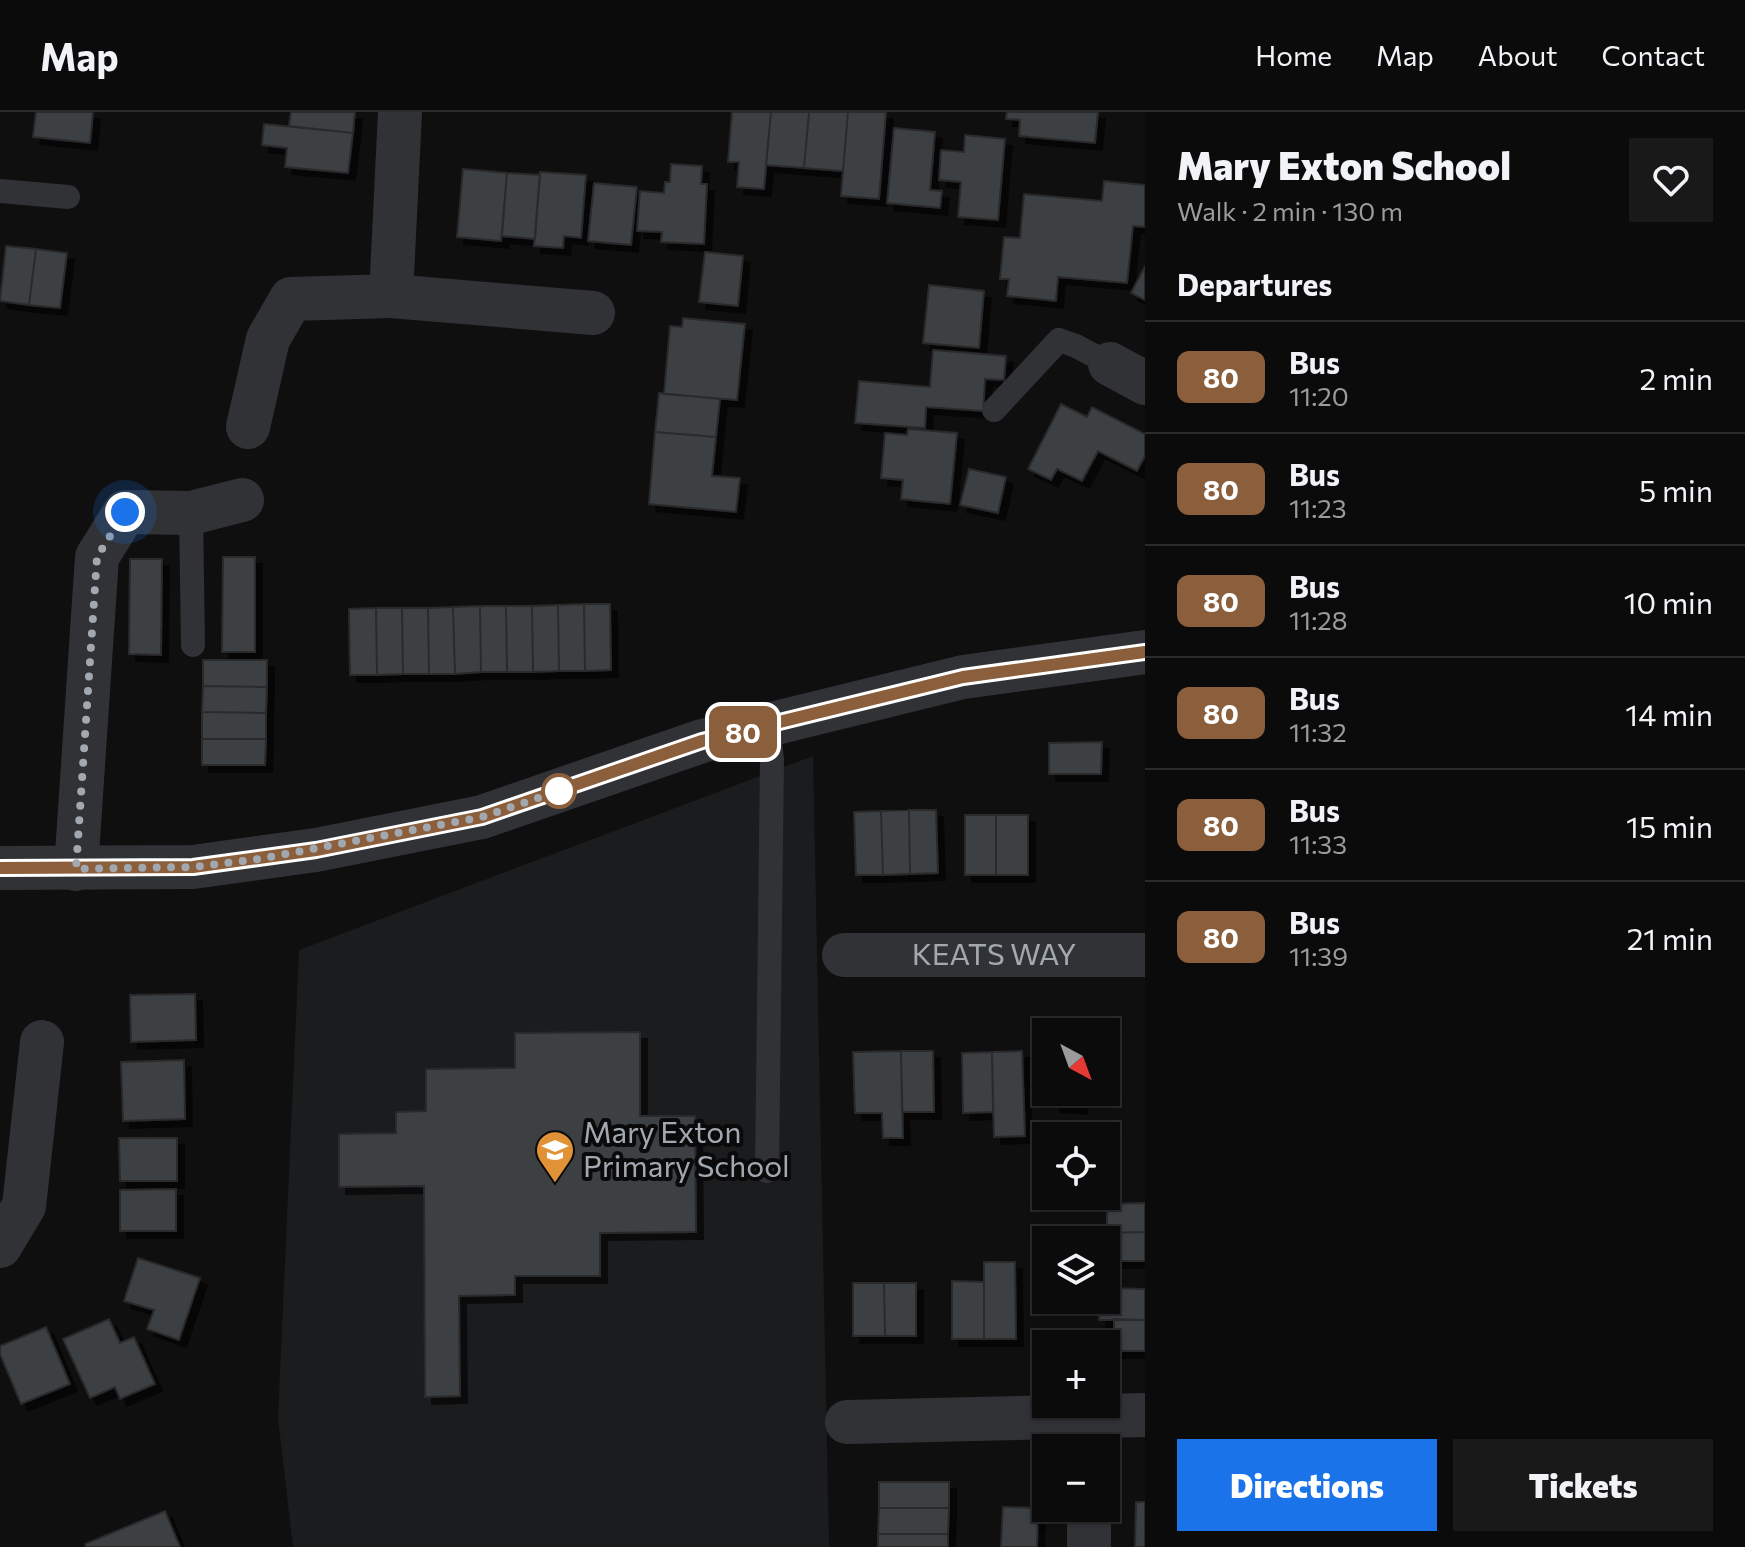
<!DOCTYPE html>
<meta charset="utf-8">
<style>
:root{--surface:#0b0b0c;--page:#19191a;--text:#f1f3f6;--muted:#9a9b9d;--line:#2b2b2d;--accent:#1a73e8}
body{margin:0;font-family:Commissioner,sans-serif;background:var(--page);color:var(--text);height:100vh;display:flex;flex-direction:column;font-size:30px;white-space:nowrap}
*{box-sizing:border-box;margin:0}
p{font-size:26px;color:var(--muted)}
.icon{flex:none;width:44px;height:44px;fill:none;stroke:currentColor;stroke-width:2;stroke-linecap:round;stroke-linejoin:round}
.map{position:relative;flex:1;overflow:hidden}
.drawer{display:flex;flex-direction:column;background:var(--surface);width:600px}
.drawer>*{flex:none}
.badge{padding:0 16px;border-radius:12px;font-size:28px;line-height:52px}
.needle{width:52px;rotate:139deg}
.tools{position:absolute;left:1032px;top:906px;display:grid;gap:16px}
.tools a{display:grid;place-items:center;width:88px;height:88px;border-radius:0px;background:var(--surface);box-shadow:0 2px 6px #0004,0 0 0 2px var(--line);font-size:40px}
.you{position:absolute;width:40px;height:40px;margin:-20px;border:6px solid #fff;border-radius:50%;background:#1a73e8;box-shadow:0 0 0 12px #1a73e833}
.map>.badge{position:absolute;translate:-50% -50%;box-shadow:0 0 0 4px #fff}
h2{padding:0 32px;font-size:30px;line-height:72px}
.round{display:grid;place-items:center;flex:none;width:84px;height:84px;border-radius:0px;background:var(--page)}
.overview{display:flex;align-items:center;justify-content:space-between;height:136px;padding:0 32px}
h1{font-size:38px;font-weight:800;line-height:60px}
.action{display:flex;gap:16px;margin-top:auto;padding:16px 32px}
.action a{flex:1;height:92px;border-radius:0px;background:var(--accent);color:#fff;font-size:32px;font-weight:800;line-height:92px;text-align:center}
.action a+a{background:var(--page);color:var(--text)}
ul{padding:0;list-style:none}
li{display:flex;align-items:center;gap:24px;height:112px;padding:0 32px;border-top:2px solid var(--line)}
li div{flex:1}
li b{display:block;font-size:30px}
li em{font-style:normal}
li .badge{min-width:88px;font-weight:700;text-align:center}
header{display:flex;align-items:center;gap:48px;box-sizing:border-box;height:112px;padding:0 40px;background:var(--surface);border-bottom:2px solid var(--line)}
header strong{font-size:38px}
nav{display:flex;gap:44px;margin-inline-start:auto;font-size:28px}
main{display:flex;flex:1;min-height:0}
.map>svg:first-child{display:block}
.built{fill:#1b1c1d}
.building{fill:#3e4043;stroke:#292a2c;stroke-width:2;filter:url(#shadow)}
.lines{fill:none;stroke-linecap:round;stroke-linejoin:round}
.service{stroke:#313235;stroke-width:24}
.minor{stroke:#313235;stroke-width:44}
.line-casing{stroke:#fff;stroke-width:18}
.line{stroke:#8b5e3c;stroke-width:12}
.walk{stroke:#a2a8b0;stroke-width:8;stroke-dasharray:0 14.4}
.stop-dot{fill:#fff;stroke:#8b5e3c;stroke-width:4}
.labels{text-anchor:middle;stroke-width:8;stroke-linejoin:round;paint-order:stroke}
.street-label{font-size:30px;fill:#a2a8b0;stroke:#0a0a0b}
.poi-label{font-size:30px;fill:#a2a8b0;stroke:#0a0a0b;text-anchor:start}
</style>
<header>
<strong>Map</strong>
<nav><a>Home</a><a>Map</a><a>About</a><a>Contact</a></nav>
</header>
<main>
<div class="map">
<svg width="1145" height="1435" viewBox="0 0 1145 1435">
<defs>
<filter id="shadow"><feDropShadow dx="7" dy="7" stdDeviation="0" flood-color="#0009"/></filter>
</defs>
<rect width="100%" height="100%" fill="#0f0f10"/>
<path class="built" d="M813,644L829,1435H293L278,1306L299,838Z"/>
<path class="building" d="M36,0H93L90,31L33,25Z
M291,0H355L353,21L289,14Z
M732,0H771L764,77L737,75L739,50H728Z
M771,0H809L804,56L766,53Z
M809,0H848L843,59L804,56Z
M848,0H886L879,87L841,84Z
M1007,0H1098L1095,31L1019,24L1020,8L1006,7Z
M264,12L353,21L348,61L285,55L287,36L262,33Z
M894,16L935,20L930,78L942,79L940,96L887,91Z
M965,23L1005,27L998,108L958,105L961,70L939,68L941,38L964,40Z
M671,52L702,54L701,72H707L704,132L661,130L662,120L637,119L640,79L664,81L665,70H670Z
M463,57L507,61L501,129L457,125Z
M540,60L586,63L581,126L564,124L563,136L534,134Z
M507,61L540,63L535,127L502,124Z
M1104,69L1145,73V115L1133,114L1127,171L1058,165L1056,189L1007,184L1009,167H1000L1004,125L1020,126L1024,82L1102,89Z
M594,71L637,75L631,133L588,129Z
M6,134L36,137L29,193L0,189Z
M36,137L67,141L60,196L29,193Z
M705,140L743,144L738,194L699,190Z
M1145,154V188L1131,181Z
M929,173L984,179L979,236L923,231Z
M683,206L745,212L737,288L664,282L670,214L682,215Z
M933,238L1006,244L1004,268L985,267L983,299L926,295L925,316L855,311L859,269L930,275Z
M659,281L720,287L716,325L655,320Z
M1061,292L1087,305L1092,295L1145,322V344L1137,359L1098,339L1082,369L1057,357L1051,368L1028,357Z
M908,317L957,321L950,392L901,387L903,368L881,366L885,321L907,323Z
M655,320L716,325L712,364L740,366L736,400L649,392Z
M969,357L1006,365L998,401L960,393Z
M223,445H255V540H222Z
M130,447H162L161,543L129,542Z
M584,492L585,559H559L558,493Z
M584,492H610L611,558L585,559Z
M558,493L559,559L533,560L532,494Z
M480,494L481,560L455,562L453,495Z
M480,494H506L507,560H481Z
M506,494H532L533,560H507Z
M453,495L455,562H429L428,496Z
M376,496L377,563H350L349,497Z
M376,496H402L403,562L377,563Z
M402,496H428L429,562H403Z
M203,548H267V575L203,574Z
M203,574L267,575L266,601L202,600Z
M202,600L266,601V627H202Z
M202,627H266L265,653H202Z
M1102,630L1101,662H1049V631Z
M909,698L910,762L883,763L881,699Z
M909,698H936L938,761L910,762Z
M881,699L883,763H856L854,700Z
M965,703H996V763H965Z
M996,703H1028V763H996Z
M195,882L196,928L131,930L130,883Z
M1057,911L1084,913L1083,920H1056Z
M1084,913L1113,914L1111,977H1106V920H1083Z
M640,920V1004H695L696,1120L600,1121V1164H515V1183L459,1184L460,1284L425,1285L424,1074L339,1075V1022L396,1021V1000L426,999V957L515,956V921Z
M1041,927H1046V972H1040Z
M901,939L903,1026H883L882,1001H855L853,940Z
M901,939H933L934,1000H902Z
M1022,939L1025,1024L994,1025L992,940Z
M992,940L993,1000L963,1001L962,941Z
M184,948L185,1007L123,1009L121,950Z
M1054,980H1081L1080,995L1053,993Z
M119,1026H177V1069H120Z
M176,1077V1119H120V1078Z
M1145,1091V1120L1107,1121V1092Z
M1145,1120V1149H1106V1128H1088V1121Z
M138,1146L200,1166L179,1228L147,1217L154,1198L124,1189Z
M984,1150H1015L1016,1227H984Z
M952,1169L984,1170V1227H952Z
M853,1171H884L885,1224H853Z
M884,1171H916V1224H885Z
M1106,1176L1145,1177V1208H1099V1188H1106Z
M109,1207L120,1231L134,1225L155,1272L120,1287L115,1275L90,1286L63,1227Z
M1114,1207L1145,1208V1239H1114Z
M46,1215L70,1272L21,1292L0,1242V1234Z
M879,1370H949V1396H879Z
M1136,1390H1145V1435H1135Z
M1003,1395L1038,1396L1037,1435H1001Z
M879,1396H949L948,1422H878Z
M165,1399L180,1435H86L85,1432Z
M878,1422H948V1435H878Z"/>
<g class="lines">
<path class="service" d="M0,79L68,85
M994,298L1059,228L1076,234L1110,252
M191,401L193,533
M767,1059L772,647L768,614"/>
<g class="minor">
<path d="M391,184L593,201"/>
<path d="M1110,252L1145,271"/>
<path d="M248,315L268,227L291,187L391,184L400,0"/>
<path d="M0,756L193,755L316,738L482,705L702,629L963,565L1145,540"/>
<path d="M76,757L97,445L125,400L191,401L242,388"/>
<path id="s1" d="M844,843H1145"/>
<path d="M0,1134L24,1094L42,930"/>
<path d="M847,1310L1145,1303"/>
<path d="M1089,1396V1435"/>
</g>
</g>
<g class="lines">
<defs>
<path id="line" d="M0,756L193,755L316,738L482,705L702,629L963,565L1145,540"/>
</defs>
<use href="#line" class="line-casing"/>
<use href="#line" class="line"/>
<path class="walk" d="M125,400L97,445L76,757L193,755L259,747L482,705L565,677L559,679"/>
</g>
<defs>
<symbol id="school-pin" viewBox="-11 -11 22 30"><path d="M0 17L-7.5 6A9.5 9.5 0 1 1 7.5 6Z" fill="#e19236" stroke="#0a0a0b"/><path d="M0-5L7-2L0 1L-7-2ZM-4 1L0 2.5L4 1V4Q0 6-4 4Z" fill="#fff"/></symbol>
</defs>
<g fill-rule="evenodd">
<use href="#school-pin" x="533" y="1016" width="44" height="60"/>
</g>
<circle class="stop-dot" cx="559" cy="679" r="16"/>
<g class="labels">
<g class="street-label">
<text dy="10" stroke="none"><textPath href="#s1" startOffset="150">KEATS WAY</textPath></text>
</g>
<g class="poi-label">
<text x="583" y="1031">Mary Exton<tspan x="583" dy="34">Primary School</tspan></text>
</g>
</g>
</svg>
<div class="tools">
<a><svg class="needle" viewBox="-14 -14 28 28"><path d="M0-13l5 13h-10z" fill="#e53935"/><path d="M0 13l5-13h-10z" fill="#9a9b9d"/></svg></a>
<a><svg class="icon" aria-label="locate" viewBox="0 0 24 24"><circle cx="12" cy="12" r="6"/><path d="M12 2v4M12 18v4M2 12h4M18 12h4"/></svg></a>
<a><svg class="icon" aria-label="layers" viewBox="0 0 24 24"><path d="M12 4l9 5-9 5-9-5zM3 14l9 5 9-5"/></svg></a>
<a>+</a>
<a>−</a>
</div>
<div class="you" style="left:125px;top:400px"></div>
<b class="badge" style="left:743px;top:620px;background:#8b5e3c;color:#fff">80</b>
</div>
<section class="drawer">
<div class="overview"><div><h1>Mary Exton School</h1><p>Walk · 2 min · 130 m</p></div><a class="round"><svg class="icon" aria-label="heart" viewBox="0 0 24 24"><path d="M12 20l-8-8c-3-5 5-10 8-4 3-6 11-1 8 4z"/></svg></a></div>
<h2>Departures</h2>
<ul>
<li><span class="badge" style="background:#8b5e3c;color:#fff">80</span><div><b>Bus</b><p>11:20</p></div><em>2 min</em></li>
<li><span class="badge" style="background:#8b5e3c;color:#fff">80</span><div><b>Bus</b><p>11:23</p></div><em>5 min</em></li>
<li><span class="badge" style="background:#8b5e3c;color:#fff">80</span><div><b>Bus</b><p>11:28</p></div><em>10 min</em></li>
<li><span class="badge" style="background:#8b5e3c;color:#fff">80</span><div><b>Bus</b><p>11:32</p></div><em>14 min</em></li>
<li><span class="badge" style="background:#8b5e3c;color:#fff">80</span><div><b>Bus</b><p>11:33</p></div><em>15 min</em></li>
<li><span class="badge" style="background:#8b5e3c;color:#fff">80</span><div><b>Bus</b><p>11:39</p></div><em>21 min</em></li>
</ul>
<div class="action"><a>Directions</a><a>Tickets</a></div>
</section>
</main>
